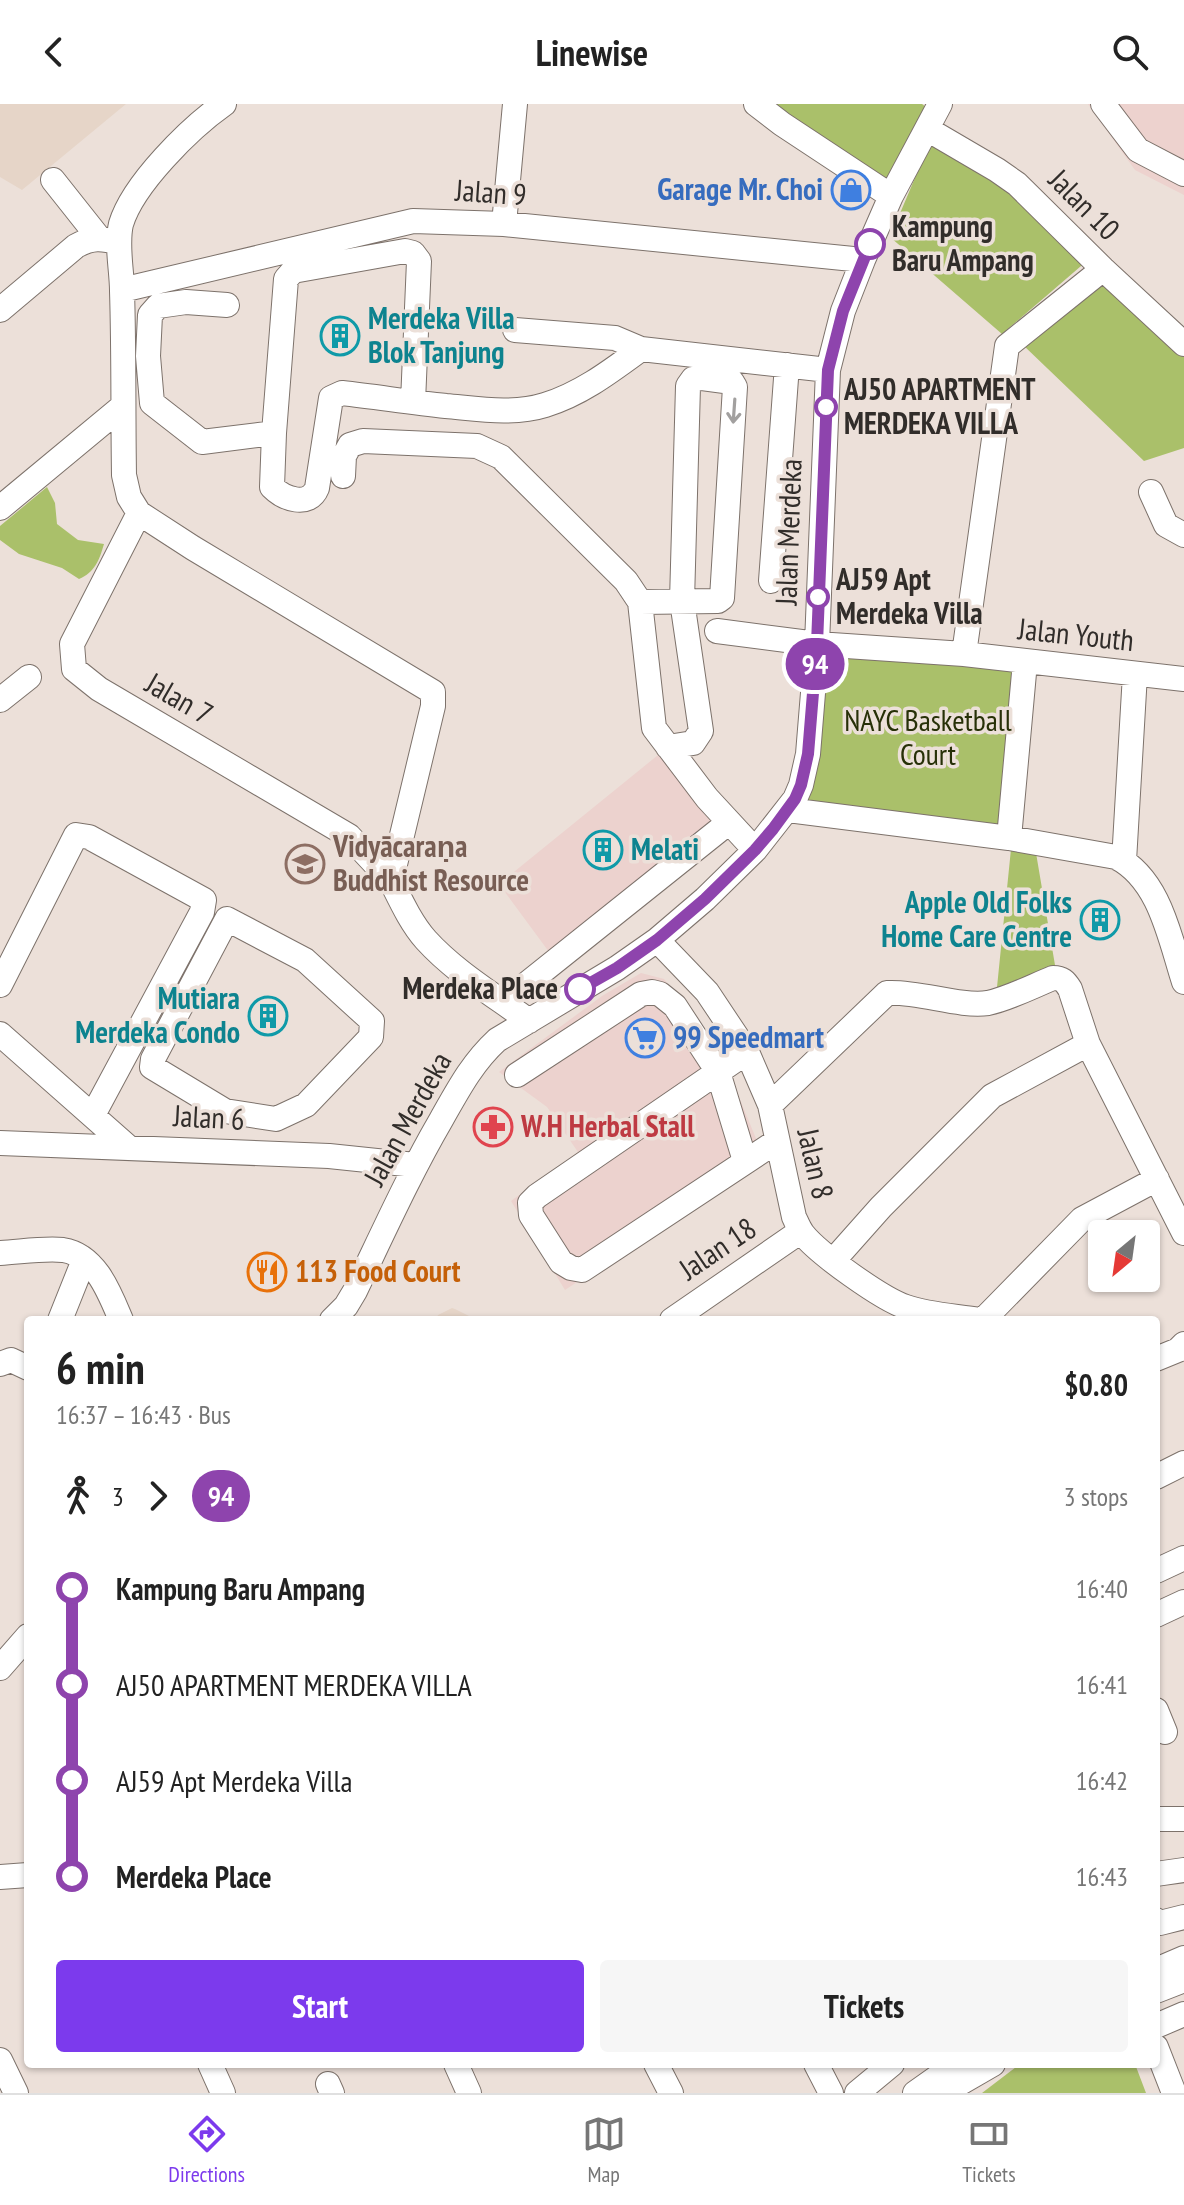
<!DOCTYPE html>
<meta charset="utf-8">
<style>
:root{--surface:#fff;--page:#f6f6f6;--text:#222;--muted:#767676;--line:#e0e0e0;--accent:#7c3aed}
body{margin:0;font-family:"PT Sans Narrow",sans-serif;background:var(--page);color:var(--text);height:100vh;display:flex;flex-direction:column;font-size:30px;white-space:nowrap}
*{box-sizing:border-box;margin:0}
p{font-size:26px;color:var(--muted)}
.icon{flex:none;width:44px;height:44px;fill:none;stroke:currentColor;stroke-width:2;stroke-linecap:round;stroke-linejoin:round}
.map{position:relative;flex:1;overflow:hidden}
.drawer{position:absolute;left:24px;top:1212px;width:1136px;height:752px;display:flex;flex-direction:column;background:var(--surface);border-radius:8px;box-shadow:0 2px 6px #0004}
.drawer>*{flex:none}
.badge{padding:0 16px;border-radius:26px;font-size:28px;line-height:52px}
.needle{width:52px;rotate:209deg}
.tools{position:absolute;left:1088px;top:1116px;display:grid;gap:16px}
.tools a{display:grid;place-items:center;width:72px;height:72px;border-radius:8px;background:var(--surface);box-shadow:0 2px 6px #0004;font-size:40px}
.map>.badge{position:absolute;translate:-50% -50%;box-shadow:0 0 0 4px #fff}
.legs{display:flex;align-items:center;gap:12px;height:88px;padding:0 32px;font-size:26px}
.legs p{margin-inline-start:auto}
.summary{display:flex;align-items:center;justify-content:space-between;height:136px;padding:0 32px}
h1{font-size:44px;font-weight:600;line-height:60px}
.action{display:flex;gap:16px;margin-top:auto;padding:16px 32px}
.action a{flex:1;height:92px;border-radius:8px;background:var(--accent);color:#fff;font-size:32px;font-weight:600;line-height:92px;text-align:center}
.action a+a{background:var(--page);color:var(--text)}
ul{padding:0 32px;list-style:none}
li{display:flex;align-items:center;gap:28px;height:96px;font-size:30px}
li i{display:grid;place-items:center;width:12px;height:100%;margin:0 10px;background:currentColor}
li i::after{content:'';width:20px;height:20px;margin:-10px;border:6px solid;border-radius:50%;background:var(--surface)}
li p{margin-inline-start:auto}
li:first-child i{background:linear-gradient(#0000 50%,currentColor 0)}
li:last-child i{background:linear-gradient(currentColor 50%,#0000 0)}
header{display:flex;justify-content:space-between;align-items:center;height:104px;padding:0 32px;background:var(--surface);font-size:36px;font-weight:600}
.tab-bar{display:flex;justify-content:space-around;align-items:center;height:112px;border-top:2px solid var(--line);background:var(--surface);font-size:22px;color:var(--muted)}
.tab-bar a{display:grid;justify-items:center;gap:4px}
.tab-bar .on{color:var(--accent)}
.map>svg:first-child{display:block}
.commercial{fill:#ecd2ce}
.industrial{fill:#edd2ce}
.built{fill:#e6d5c8}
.green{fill:#aac06a}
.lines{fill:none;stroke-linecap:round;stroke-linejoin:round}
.minor-casing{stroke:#7d726b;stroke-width:26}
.minor{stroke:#fff;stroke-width:24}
.oneway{stroke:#a2a09f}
.line-1-casing{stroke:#fff;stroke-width:18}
.line-1{stroke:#8e44ad;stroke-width:12}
.stop-1-dot{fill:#fff;stroke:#8e44ad;stroke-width:4}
.labels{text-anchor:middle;stroke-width:7;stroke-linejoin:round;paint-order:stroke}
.shop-label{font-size:30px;font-weight:bold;fill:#366cbe;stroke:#ece0d9;text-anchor:end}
.street-label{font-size:30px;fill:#312d2a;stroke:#ece0d9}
.stop-label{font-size:30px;font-weight:bold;fill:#312d2a;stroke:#ece0d9;text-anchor:start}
.culture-label{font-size:30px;font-weight:bold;fill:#0d838f;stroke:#ece0d9;text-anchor:start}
.park-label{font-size:30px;fill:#273007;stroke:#ece0d9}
.education-label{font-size:30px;font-weight:bold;fill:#785e54;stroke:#ece0d9;text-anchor:start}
.health-label{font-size:30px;font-weight:bold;fill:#be3a42;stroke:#ece0d9;text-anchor:start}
.food-label{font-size:30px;font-weight:bold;fill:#c56008;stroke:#ece0d9;text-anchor:start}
</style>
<header><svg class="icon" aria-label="back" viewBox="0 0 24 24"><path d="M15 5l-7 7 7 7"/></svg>Linewise<svg class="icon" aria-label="search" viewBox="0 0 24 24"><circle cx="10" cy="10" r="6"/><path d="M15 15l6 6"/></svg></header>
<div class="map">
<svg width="1184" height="1989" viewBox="0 0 1184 1989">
<rect width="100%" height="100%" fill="#ece0d9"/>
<path class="commercial" d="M663,647L719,718L552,852L499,780Z
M641,869L664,875L694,911L723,954L764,1054L565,1186L511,1097L578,1048L547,1003L499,968L602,892Z"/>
<path class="industrial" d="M1088,0H1184V91L1135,66Z"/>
<path class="built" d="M0,0H126L22,86L0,73Z
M452,1204L455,1205L477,1216H436L438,1211Z"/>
<path class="green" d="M769,0H922L926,3L889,77Z
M931,36L1013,83L1088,156L1002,230L890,133Z
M1104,175L1184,253V344L1144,357L1023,241Z
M47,383L55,399L57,420L78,436L104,440C99,457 95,468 79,475L62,464L19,450L0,436V422Z
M825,552L1019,562L1003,728L801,695Z
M1011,745L1036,749L1056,867L996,893Z
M1020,1960H1135L1146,1989H982Z"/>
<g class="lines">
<defs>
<path id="minor" d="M224,0C190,24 133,80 121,120C116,141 122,166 122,187C124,249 123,310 124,371L129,393L139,409L193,444L433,588V602L391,777C401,797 411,819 426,836C455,868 494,891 529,917
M756,0L782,20L891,92
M1103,0L1138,46L1184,70
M927,25L997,66L1017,80L1103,165L1184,240
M53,76L99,134
M504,120L515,0
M122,186L413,117L504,120L863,156
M227,201L186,198L158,202L150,211L148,252L152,299L202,338L274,329
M0,206L76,142C92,133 102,134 119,139
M515,226L615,234L641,245
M413,298L419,157L413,149L405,147L293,167L286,175L274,329L272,383C284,395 309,404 317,384L331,294L342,289C376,293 411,298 446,302C479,305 513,311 545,301C581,290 611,267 641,245L828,266
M343,372L344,352L350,341L363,337L477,342L501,353L626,477L640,498L654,624L707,694L755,746
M1151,388L1166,421L1184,431
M0,404L123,302
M139,409L72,540L74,565L99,585L349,732L391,777
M771,477L787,261
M640,498L718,497L722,494L735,283L732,278L702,274L693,275L688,282L682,497L701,627L693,639L668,643
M717,527L817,540L964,550L1184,575
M964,550L1007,242L1103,165
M0,596L29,573
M788,706L1009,734L1116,753C1160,775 1170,835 1184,878
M1009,734L1025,558
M1124,757L1135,570
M227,815L305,856L372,917L371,933L306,1001L276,1015L225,1007L152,963L153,955Z
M657,836L707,888L747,948L770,1001L794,1113C797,1119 799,1125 803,1130C819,1150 882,1195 906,1203C929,1211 956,1212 980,1216
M0,881L76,731L89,733L204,796L202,808L93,1011
M504,898L728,719
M0,930L128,1043
M747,948L537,1092L530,1099L531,1111L561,1158L571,1164L582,1166L777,1037
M517,971L641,890L652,888L660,890L675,902L718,968L745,1057
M770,1001L887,889C919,887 958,903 988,899C1008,895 1033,882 1053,874C1062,874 1065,877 1070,885L1088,940L1184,1129
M0,1039L329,1052L415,1061
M0,1149C20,1148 43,1144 63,1146C96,1151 110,1190 121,1216
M833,1157L881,1103L992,992L1088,940
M60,1216L84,1156
M332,1216L346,1202L355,1187C383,1129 409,1071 441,1016C458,986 472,959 497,936L617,864L657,836L705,795L755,746L795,695L801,681L808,650L817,540L828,266L843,207L863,156L891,92L940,0
M672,1216L801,1127
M983,1216L1082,1115L1157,1075
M1156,1255L1178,1246L1184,1240
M0,1260L11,1256L28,1264
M1156,1373L1184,1359
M1156,1467L1184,1454
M1156,1511L1184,1498
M0,1564L28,1532
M1156,1606L1165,1628
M1156,1715H1184
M1156,1770L1184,1766
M0,1773L28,1771
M1156,1816L1160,1819L1184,1813
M1156,1866L1184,1854
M1156,1887L1184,1876
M1156,1922L1184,1910
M1156,1943L1174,1989
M0,1956L16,1989
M210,1960L223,1989
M456,1960L469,1989
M656,1960L671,1989
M816,1960L831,1989
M328,1980L332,1989
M857,1989L892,1960
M915,1989L956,1960
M943,1989L993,1960"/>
</defs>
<use href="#minor" class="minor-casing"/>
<use href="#minor" class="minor"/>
</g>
<defs><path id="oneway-shaft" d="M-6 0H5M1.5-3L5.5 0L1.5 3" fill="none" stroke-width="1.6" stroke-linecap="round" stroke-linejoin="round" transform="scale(2)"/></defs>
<use class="oneway" href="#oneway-shaft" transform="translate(734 307) rotate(94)"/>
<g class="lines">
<defs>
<path id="line-1" d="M580,885L617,864L657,836L705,795L755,746L773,725L795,695L801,681L808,650L817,540L828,266L843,207L870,140"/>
</defs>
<use href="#line-1" class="line-1-casing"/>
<use href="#line-1" class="line-1"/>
</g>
<defs>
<symbol id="shop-ring" viewBox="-11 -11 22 22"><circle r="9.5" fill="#ece0d9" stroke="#3f7fe0" stroke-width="1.5"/><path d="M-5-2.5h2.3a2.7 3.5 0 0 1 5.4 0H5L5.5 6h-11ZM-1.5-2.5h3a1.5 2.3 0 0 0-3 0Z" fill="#3f7fe0"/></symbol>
<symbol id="building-ring" viewBox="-11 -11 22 22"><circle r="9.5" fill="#ece0d9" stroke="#0f9aa8" stroke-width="1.5"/><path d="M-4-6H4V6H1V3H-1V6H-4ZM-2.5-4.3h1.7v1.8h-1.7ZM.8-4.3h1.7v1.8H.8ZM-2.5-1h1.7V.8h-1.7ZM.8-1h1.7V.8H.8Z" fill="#0f9aa8"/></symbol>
<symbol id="university-ring" viewBox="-11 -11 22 22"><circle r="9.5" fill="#ece0d9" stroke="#8d6e63" stroke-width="1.5"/><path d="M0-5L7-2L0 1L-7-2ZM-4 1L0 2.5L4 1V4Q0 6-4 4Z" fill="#8d6e63"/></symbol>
<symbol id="supermarket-ring" viewBox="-11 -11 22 22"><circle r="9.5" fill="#ece0d9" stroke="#3f7fe0" stroke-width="1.5"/><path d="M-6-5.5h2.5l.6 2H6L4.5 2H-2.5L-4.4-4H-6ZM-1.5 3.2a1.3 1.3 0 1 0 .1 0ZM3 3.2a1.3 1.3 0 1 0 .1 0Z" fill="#3f7fe0"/></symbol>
<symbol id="pharmacy-ring" viewBox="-11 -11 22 22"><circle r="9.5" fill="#ece0d9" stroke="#e0444e" stroke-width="1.5"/><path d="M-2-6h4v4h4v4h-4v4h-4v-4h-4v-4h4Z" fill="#e0444e"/></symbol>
<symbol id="restaurant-ring" viewBox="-11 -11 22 22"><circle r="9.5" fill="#ece0d9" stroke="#e8710a" stroke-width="1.5"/><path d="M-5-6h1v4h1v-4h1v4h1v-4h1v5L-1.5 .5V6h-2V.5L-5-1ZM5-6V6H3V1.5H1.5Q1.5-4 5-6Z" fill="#e8710a"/></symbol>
</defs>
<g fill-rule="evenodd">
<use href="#shop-ring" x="829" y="64" width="44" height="44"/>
<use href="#building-ring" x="318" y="210" width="44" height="44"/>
<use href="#building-ring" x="581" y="724" width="44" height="44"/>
<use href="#university-ring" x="283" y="738" width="44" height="44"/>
<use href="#building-ring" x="1078" y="794" width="44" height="44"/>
<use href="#building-ring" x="246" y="890" width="44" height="44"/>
<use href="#supermarket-ring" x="623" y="912" width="44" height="44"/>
<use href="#pharmacy-ring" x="471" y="1001" width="44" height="44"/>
<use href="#restaurant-ring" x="245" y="1146" width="44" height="44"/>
</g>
<g class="stop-1-dot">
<circle cx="870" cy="140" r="14"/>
<circle cx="826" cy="303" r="10"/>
<circle cx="818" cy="493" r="10"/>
<circle cx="580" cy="885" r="14"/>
</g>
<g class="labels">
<g class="shop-label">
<text x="823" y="96">Garage Mr. Choi</text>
<text x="673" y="944" text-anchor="start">99 Speedmart</text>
</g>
<g class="street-label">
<text transform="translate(491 89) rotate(4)" y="10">Jalan 9</text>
<text transform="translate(1084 101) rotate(45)" y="10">Jalan 10</text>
<text transform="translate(789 428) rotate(-88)" y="10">Jalan Merdeka</text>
<text transform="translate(1076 531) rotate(6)" y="10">Jalan Youth</text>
<text transform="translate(179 595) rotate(30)" y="10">Jalan 7</text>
<text transform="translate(209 1014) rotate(3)" y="10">Jalan 6</text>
<text transform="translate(408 1015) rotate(-61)" y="10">Jalan Merdeka</text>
<text transform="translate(815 1060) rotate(77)" y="10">Jalan 8</text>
<text transform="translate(718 1145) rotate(-34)" y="10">Jalan 18</text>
</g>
<g class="stop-label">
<text x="892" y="133">Kampung<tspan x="892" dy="34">Baru Ampang</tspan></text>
<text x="844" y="296">AJ50 APARTMENT<tspan x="844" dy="34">MERDEKA VILLA</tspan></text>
<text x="836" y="486">AJ59 Apt<tspan x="836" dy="34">Merdeka Villa</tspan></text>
<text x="558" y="895" text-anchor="end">Merdeka Place</text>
</g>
<g class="culture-label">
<text x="368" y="225">Merdeka Villa<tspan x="368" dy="34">Blok Tanjung</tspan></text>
<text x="631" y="756">Melati</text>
<text x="1072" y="809" text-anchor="end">Apple Old Folks<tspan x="1072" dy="34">Home Care Centre</tspan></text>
<text x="240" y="905" text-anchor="end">Mutiara<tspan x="240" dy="34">Merdeka Condo</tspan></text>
</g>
<g class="park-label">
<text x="928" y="627">NAYC Basketball<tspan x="928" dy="34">Court</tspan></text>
</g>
<g class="education-label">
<text x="333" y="753">Vidyācaraṇa<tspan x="333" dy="34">Buddhist Resource</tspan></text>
</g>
<g class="health-label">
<text x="521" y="1033">W.H Herbal Stall</text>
</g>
<g class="food-label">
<text x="295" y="1178">113 Food Court</text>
</g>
</g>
</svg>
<div class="tools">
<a><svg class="needle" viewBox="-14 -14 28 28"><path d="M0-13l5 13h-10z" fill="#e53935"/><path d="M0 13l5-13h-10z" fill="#767676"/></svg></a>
</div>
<b class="badge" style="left:815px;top:560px;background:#8e44ad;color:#fff">94</b>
<section class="drawer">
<div class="summary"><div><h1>6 min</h1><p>16:37 – 16:43 · Bus</p></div><b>$0.80</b></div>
<div class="legs"><svg class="icon" aria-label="walk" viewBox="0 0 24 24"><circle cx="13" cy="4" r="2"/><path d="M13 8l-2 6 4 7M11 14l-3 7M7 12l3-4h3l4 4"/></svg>3<svg class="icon" aria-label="forward" viewBox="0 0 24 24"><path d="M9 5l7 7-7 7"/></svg><b class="badge" style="background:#8e44ad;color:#fff">94</b><p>3 stops</p></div>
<ul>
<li><i style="color:#8e44ad"></i><b>Kampung Baru Ampang</b><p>16:40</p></li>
<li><i style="color:#8e44ad"></i><span>AJ50 APARTMENT MERDEKA VILLA</span><p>16:41</p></li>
<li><i style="color:#8e44ad"></i><span>AJ59 Apt Merdeka Villa</span><p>16:42</p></li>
<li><i style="color:#8e44ad"></i><b>Merdeka Place</b><p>16:43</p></li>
</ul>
<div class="action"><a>Start</a><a>Tickets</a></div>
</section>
</div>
<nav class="tab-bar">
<a class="on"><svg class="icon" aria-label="directions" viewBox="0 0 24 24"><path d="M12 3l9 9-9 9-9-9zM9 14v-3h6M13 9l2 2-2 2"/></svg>Directions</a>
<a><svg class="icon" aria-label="map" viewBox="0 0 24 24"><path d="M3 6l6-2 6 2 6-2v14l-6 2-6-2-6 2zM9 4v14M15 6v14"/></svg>Map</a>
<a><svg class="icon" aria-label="tickets" viewBox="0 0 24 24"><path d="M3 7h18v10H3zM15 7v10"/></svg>Tickets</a>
</nav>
